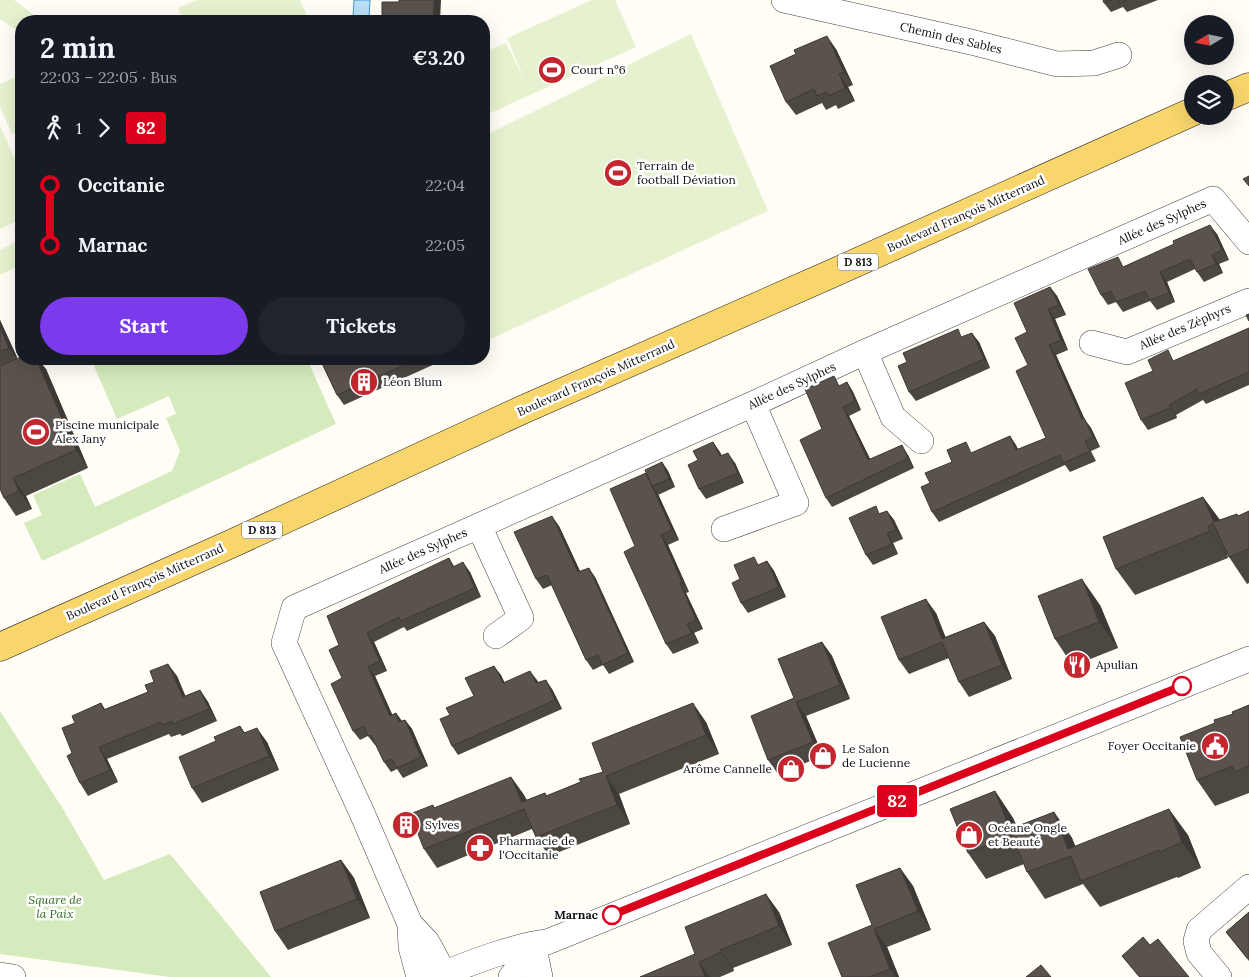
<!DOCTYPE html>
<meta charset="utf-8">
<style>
:root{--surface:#171b24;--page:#20242c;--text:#f1f3f6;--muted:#9ea1a6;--accent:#7c3aed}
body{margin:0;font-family:Lora,serif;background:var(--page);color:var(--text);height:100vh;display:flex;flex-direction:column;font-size:19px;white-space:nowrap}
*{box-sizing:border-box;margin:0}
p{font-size:16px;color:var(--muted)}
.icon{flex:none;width:28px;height:28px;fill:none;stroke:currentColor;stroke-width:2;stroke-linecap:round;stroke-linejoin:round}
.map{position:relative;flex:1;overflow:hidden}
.side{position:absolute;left:15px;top:15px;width:475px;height:350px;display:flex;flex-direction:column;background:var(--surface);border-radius:20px;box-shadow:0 5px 20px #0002}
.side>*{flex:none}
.badge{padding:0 10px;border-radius:4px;font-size:18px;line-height:32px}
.needle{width:32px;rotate:260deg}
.fabs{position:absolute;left:1184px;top:15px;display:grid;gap:10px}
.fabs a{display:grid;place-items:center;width:50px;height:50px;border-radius:50%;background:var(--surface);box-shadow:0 5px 20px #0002;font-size:25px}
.map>.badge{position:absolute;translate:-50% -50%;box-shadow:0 0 0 2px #fff}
.legs{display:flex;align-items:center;gap:8px;height:55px;padding:0 25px;font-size:16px}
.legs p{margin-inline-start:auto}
.summary{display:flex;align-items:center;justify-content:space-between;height:85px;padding:0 25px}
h1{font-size:28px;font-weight:800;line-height:38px}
.cta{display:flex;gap:10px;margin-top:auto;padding:10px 25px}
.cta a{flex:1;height:58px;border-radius:30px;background:var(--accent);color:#fff;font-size:20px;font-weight:800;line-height:58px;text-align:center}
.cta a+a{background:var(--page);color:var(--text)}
ul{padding:0 25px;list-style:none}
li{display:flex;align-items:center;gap:18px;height:60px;font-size:19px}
li i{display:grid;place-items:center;width:8px;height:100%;margin:0 6px;background:currentColor}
li i::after{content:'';width:12px;height:12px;margin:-6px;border:4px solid;border-radius:50%;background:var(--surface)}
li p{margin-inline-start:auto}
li:first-child i{background:linear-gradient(#0000 50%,currentColor 0)}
li:last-child i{background:linear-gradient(currentColor 50%,#0000 0)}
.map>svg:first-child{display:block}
.green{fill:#d5ebbd}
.pitch{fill:#e6f2cf}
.water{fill:#b9e0f7;stroke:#3f96cf}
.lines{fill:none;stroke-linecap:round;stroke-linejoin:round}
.street-casing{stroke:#444;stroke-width:26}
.primary-casing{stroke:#222;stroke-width:29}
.street{stroke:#fff;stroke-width:25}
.primary{stroke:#f9d66b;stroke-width:28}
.wall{fill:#4d4742}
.shaded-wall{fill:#3f3936}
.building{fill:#5a524d;stroke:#3f3936}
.line-1-casing{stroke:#fff;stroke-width:11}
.line-1{stroke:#db001b;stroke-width:8}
.stop-1-dot{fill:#fff;stroke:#db001b;stroke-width:2.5}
.labels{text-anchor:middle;stroke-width:5;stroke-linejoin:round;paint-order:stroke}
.shield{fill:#fff;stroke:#585858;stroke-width:1}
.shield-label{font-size:11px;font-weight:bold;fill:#111}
.street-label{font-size:12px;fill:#111;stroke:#fff}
.poi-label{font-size:12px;fill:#111;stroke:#fff;text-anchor:start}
.park-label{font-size:12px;font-style:italic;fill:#2f6b1f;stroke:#fff}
.stop-label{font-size:12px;font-weight:bold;fill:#111;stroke:#fff;text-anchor:end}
</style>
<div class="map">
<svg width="1249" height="977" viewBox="0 0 1249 977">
<rect width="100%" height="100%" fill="#fffdf5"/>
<path class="green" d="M91,359H307L336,424L42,561L24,523L42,515L33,495L80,474L95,507L172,471L180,451L166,418L176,414L169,396L117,419Z
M0,711L63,809L104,880L170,854L271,977H170L0,954Z"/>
<path class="pitch" d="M0,0H14L42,21H21V33L0,19Z
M196,0H300L309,21H184L178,8Z
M592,0H615L636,47L484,116V52L506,43L525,81L507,38Z
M691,34L768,211L484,342V136Z
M21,75V130L12,134L0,107V84Z
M0,126L21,173V219L0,229Z
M21,239V265L0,275V250Z"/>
<path class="water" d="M354,0H370L369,18L353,17Z"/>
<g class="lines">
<defs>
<path id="street" d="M784,0L971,42L1057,64L1094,63L1119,55
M1092,343L1127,352L1249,301
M865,352L893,417L921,441
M479,526L521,618L496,636
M724,529L796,503L753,404
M410,924L427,942L446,977
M533,944L540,977
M0,975L13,977
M419,977L411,947L410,924L362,813L284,643L294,608L753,404L865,352L1213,199L1249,242
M435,977C471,963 509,947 547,942L1249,659
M511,977L526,958L533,944
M1219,977L1199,953L1196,941L1199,930L1249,887"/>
<path id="primary" d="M1225,97L1249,87
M0,647L233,543L522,410L831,274L1192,112"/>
</defs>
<use href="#street" class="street-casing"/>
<use href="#primary" class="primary-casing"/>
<use href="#street" class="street"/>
<use href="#primary" class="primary"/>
</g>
<path class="wall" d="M1103,0H1158L1127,12L1123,7L1111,12L1104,3Z
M836,49L853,85L848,87L855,101L838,109L836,105L826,110L822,103L796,115L786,102Z
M1217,234L1229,260L1219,264L1223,273L1204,282L1195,269L1167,282L1175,302L1157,310L1150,301L1123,312L1116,302L1108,305L1101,295L1125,267Z
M1050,287L1057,296L1066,315L1055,319L1068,350L1056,355L1085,420L1091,428L1100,447L1091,451L1096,461L1070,472L1065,465L939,522L932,512L930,483L952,462L1010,436L1018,449L1046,438L1028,365L1027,332Z
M0,320L17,359L46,369L88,468L26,496L32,509L16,516L4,498L2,365L0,366Z
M1249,328V385L1206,404L1203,400L1176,415L1177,418L1148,430L1141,420L1153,371L1175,361Z
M979,342L990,368L916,401L909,392Z
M320,359H446L344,405L337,395Z
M847,382L853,392L861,410L849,416L870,459L908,455L914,468L832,507L826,498L822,429L840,386Z
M713,442L722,456L735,463L744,483L706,499L699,489L698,460Z
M662,462L668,471L675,487L658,495V494L679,540L668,545L689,592L686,593L703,629L694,633L699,643L673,654L666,644L635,546L648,477Z
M1203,497L1220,520L1237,514L1238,516L1249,511V583L1247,584L1229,557L1227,553L1228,558L1135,595L1116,569Z
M887,511L894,520L903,539L893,543L898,554L873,565L866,555L880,513Z
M559,526L580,571L595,577L634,662L609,674L603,665L593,670L586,660L552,585L543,589L536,579Z
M449,558L454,566L470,572L481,597L407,631L404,627L374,642L387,671L375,676L392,715L396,713L402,721L405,720L412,729L428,766L403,778L397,769L391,772L384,762L376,745H375L368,736L360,740L353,731L342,678L339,645Z
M767,561L774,571L786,597L748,613L741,603L740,579L759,565Z
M1100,605L1118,648L1073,666L1055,639Z
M936,613L945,637L984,622L995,636L1012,679L969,697L959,682L949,658L909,674L899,660Z
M822,642L832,656L850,699L806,716L823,756L778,774L768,760L794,698Z
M501,675L504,682L537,680L538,683L552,689L562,709L458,755L452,746L450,715L474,696Z
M177,676L185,696L200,690L208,702L217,721L182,736L180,734L171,737L169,734L107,759L118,782L88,796L80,783L72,753L75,723L101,703L105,709L148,692Z
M1249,705V793L1215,806L1197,780L1215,723Z
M706,722L719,754L619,794L630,824L549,856L536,837L532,829L437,868L424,849L511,777L524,795L527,800L545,793L547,796L603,772Z
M240,726L245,733L267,742L279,770L202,803L192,788L216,741Z
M995,791L1013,818L1017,827L1054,812L1072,838L1075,846L1188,835L1201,868L1178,878L1177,877L1100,907L1083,884L1045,899L1027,872L1024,864L986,879L968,853Z
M341,860L354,878L370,918L288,950L275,931Z
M900,868L913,886L931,930L887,947L899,977H842L872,925Z
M779,912L792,945L733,968L734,971L720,977H640L695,954Z
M1249,912V961L1226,932Z
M1150,945L1189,977H1139L1122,956Z"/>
<path class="shaded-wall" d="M434,0H441L440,21H433Z
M827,36L836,49L853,85L844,72Z
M839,74L848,87L855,101L845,88Z
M1210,225L1217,234L1229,260L1222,250Z
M1212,255L1219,264L1223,273L1216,264Z
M1160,272L1167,282L1175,302L1169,293Z
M1050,287L1057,296L1066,315L1059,305Z
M1048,309L1055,319L1068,350L1061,340Z
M0,320L19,361L9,348L0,327Z
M972,333L979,342L990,368L984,359Z
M1049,345L1056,355L1085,420L1091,428L1100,447L1082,419Z
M36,359H38L46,369L88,468L76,450Z
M847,382L853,392L861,410L855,401Z
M1169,405L1176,415L1177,418L1170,408Z
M843,407L849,416L875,469L868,460Z
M1010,436L1016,445L1023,460L1016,450Z
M713,442L720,452L727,466L720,456Z
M902,445L908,455L914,468L908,458Z
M728,453L735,463L744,483L738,473Z
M662,462L668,471L675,487L669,479Z
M646,473L652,483V486L658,494L679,540L672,530Z
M13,478L26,496L32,509L19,491Z
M1203,497L1222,523L1214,522Z
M887,511L894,520L903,539L896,530Z
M552,516L559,526L585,582L578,572Z
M1208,527L1226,554L1228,558L1210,531Z
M887,533L893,543L898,554L892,544Z
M661,535L668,545L689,592L682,582Z
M767,561L774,571L786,597L779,587Z
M463,562L470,572L481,597L475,588Z
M589,568L595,577L634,662L628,653Z
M1082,579L1100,605L1118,648L1099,622Z
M680,583L686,593L703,629L696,620Z
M926,599L936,613L952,653L942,639Z
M984,622L995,636L1012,679L1002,665Z
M687,624L694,633L699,643L692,633Z
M367,633L374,642L387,671L380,661Z
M822,642L832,656L850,699L840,685Z
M168,664L177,676L191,709L183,697Z
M494,666L501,675L509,692L503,683Z
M368,667L375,676L397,725L390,716Z
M530,671L537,680L543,693L536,683Z
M546,680L552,689L562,709L555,700Z
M200,690L208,702L217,721L209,709Z
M796,702L806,716L823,756L813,742Z
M693,703L706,722L719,754L706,735Z
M396,713L403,723L399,722Z
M405,720L412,729L428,766L421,757Z
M257,728L267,742L279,770L269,756Z
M99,747L107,759L118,782L110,770Z
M606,776L619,794L630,824L617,805Z
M511,777L524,795L535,821L522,802Z
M995,791L1013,818L1029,855L1010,829Z
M1169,809L1188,835L1201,868L1182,842Z
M1054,812L1072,838L1087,875L1068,849Z
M341,860L354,878L370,918L357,899Z
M900,868L913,886L931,930L918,911Z
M766,894L779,912L792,945L779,926Z
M874,929L887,947L899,977H896L890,969Z
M720,950L733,968L734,971L721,952Z
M699,962L710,977H705Z"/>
<path class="building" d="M399,0H434L433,21H382V2H399Z
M1103,0H1112L1104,3Z
M1119,0H1127L1120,3Z
M827,36L844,72L839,74L845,88L829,96L827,92L817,96L814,89L786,102L770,66L796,54L794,50Z
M1249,176V186L1243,179Z
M1210,225L1222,250L1212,255L1216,264L1197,272L1190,259L1160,272L1169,293L1150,300L1145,291L1116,302L1111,291L1101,295L1088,269L1118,257L1123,267L1174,244L1173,241Z
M1050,287L1059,305L1048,309L1061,340L1049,345L1082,419L1084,418L1093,437L1085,441L1090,451L1063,463L1060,455L932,512L921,487L930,483L925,473L952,462L947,450L966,442L971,453L1010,436L1016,450L1046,438L1016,371L1028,365L1015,338L1027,332L1014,303Z
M1249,314V321L1246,315Z
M0,327L9,348L0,351Z
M1249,328V372L1199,394L1197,389L1169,405L1170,408L1141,420L1125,383L1153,371L1148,360L1168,350L1173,361Z
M958,329L961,337L972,333L984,359L909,392L898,366L907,362L903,353Z
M21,357V359H36L76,450L13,478L19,491L4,498L0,489V366Z
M320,359H418L337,395Z
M834,376L839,386L847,382L855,401L843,407L868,460L902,445L908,458L826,498L800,440L822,429L805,389Z
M713,442L720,456L728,453L738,473L699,489L688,465L698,460L693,451Z
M662,462L669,479L652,486L645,470Z
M646,473L672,530L661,535L682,582L680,583L696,620L687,624L692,633L666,644L624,552L635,546L610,489Z
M1203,497L1214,522L1237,514L1238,516L1249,511V549L1229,557L1213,523L1208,527L1210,531L1116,569L1103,537Z
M876,506L879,514L887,511L896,530L887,533L892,544L866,555L849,518Z
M552,516L578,572L589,568L628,653L602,665L598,655L586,660L547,575L536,579L514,532Z
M754,557L758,565L767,561L779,587L741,603L732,583L740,579L734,565Z
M449,558L453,567L463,562L475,588L401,621L399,617L367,633L380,661L368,667L390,716L396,713L399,722L405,720L421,757L397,768L392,759L384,762L371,735L368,736L364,726L353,731L331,684L342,678L329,650L339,645L327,616Z
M1082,579L1099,622L1055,639L1038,596Z
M926,599L942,639L984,622L1002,665L959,682L942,642L899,660L881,617Z
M822,642L840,685L796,702L813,742L768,760L751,716L794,698L778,659Z
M168,664L183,697L200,690L209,709L173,724L172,721L162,725L161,722L99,747L110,770L80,783L67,756L72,753L62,728L75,723L72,716L101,703L104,710L148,692L145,685L154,682L150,671Z
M494,666L503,683L530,671L536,683L546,680L555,700L452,746L440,719L450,715L446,708L474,696L465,678Z
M693,703L706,735L606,776L617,805L536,837L524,809L424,849L410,814L433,805L434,808L511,777L522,802L545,793L546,796L581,782L579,779L603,772L592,743Z
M1249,705V766L1235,772L1232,766L1197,780L1180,737L1215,723L1214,720L1233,714L1232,712Z
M240,726L244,733L257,728L269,756L192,788L179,757L216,741L214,737Z
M995,791L1010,829L1054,812L1068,849L1169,809L1182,842L1160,852L1159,850L1081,881L1071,856L1027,872L1012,835L968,853L950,809Z
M341,860L357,899L275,931L260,892Z
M900,868L918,911L874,929L890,969L869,977H842L828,943L872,925L856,885Z
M766,894L779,926L720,950L721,952L699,962L705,977H640L695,954L685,927Z
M1249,912V956L1247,958L1226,932Z
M1143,937L1150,945L1158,939L1189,977H1140L1122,956Z
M1041,965L1051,977H1026Z"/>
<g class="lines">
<defs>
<path id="line-1" d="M612,915L1182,686"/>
</defs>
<use href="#line-1" class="line-1-casing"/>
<use href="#line-1" class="line-1"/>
</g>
<defs>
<symbol id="stadium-disc" viewBox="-11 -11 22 22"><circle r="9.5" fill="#c4262e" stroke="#fff"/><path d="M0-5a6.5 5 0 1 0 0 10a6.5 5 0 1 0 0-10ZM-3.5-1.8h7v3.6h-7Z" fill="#fff"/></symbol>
<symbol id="building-disc" viewBox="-11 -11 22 22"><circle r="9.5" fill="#c4262e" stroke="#fff"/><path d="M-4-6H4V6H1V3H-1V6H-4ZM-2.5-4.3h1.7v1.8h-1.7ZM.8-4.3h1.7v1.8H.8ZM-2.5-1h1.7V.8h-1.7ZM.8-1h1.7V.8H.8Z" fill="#fff"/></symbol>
<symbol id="restaurant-disc" viewBox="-11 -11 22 22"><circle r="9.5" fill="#c4262e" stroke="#fff"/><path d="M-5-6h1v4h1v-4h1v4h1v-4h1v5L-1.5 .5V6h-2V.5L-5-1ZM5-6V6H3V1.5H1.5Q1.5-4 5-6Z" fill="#fff"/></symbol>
<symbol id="civic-disc" viewBox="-11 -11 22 22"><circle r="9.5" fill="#c4262e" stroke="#fff"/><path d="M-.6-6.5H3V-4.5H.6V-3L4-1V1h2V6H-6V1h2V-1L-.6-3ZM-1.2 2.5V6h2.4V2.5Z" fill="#fff"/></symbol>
<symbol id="shop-disc" viewBox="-11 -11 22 22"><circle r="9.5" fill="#c4262e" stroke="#fff"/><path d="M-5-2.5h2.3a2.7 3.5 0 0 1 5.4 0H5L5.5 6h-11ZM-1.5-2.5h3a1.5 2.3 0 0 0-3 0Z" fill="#fff"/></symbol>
<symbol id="pharmacy-disc" viewBox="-11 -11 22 22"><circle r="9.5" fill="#c4262e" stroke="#fff"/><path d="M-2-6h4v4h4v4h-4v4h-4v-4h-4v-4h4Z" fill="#fff"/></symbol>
</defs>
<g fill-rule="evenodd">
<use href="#stadium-disc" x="536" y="54" width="32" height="32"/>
<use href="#stadium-disc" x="602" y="157" width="32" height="32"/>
<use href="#building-disc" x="348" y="366" width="32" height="32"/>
<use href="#stadium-disc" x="20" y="416" width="32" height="32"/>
<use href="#restaurant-disc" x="1061" y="649" width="32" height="32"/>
<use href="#civic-disc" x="1199" y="730" width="32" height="32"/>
<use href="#shop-disc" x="807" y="740" width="32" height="32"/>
<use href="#shop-disc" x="775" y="753" width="32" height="32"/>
<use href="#building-disc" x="390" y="809" width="32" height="32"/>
<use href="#shop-disc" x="953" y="819" width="32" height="32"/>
<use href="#pharmacy-disc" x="464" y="832" width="32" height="32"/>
</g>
<g class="stop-1-dot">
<circle cx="1182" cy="686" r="9"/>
<circle cx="612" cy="915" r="9"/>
</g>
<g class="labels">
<g class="shield">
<rect x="838" y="253.5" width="40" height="17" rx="4"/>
<rect x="242" y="521.5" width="40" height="17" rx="4"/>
</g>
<g class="shield-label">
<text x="858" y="266">D 813</text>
<text x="262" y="534">D 813</text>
</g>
<g class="street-label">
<text transform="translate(951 38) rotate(13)" y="4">Chemin des Sables</text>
<text transform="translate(966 214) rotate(-24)" y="4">Boulevard François Mitterrand</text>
<text transform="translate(1162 222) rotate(-24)" y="4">Allée des Sylphes</text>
<text transform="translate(1185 327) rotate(-23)" y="4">Allée des Zéphyrs</text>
<text transform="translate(596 378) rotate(-24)" y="4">Boulevard François Mitterrand</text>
<text transform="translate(792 386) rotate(-25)" y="4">Allée des Sylphes</text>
<text transform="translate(423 551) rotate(-24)" y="4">Allée des Sylphes</text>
<text transform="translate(145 582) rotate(-24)" y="4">Boulevard François Mitterrand</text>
</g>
<g class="poi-label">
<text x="571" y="74">Court n°6</text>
<text x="637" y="170">Terrain de<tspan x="637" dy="14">football Déviation</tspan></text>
<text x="383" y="386">Léon Blum</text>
<text x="55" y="429">Piscine municipale<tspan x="55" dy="14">Alex Jany</tspan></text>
<text x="1096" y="669">Apulian</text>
<text x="1196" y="750" text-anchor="end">Foyer Occitanie</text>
<text x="842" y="753">Le Salon<tspan x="842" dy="14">de Lucienne</tspan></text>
<text x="772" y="773" text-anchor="end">Arôme Cannelle</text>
<text x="425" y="829">Sylves</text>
<text x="988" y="832">Océane Ongle<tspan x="988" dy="14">et Beauté</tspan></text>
<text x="499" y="845">Pharmacie de<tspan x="499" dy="14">l'Occitanie</tspan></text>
</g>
<g class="park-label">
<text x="55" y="904">Square de<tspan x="55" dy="14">la Paix</tspan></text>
</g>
<g class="stop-label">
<text x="598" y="919">Marnac</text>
</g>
</g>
</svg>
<div class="fabs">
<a><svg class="needle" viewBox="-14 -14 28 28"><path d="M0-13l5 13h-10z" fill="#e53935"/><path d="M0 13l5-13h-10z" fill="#9ea1a6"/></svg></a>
<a><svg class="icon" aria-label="layers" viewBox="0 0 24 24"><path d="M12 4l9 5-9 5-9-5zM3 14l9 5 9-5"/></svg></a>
</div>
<b class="badge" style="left:897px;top:801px;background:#db001b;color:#fff">82</b>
<section class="side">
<div class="summary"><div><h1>2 min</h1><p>22:03 – 22:05 · Bus</p></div><b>€3.20</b></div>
<div class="legs"><svg class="icon" aria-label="walk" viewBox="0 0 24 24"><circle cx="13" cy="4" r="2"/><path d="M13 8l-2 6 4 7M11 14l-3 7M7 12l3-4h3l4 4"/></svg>1<svg class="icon" aria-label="forward" viewBox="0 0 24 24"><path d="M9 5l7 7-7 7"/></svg><b class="badge" style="background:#db001b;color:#fff">82</b></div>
<ul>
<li><i style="color:#db001b"></i><b>Occitanie</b><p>22:04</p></li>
<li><i style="color:#db001b"></i><b>Marnac</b><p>22:05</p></li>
</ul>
<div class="cta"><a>Start</a><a>Tickets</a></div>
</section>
</div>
